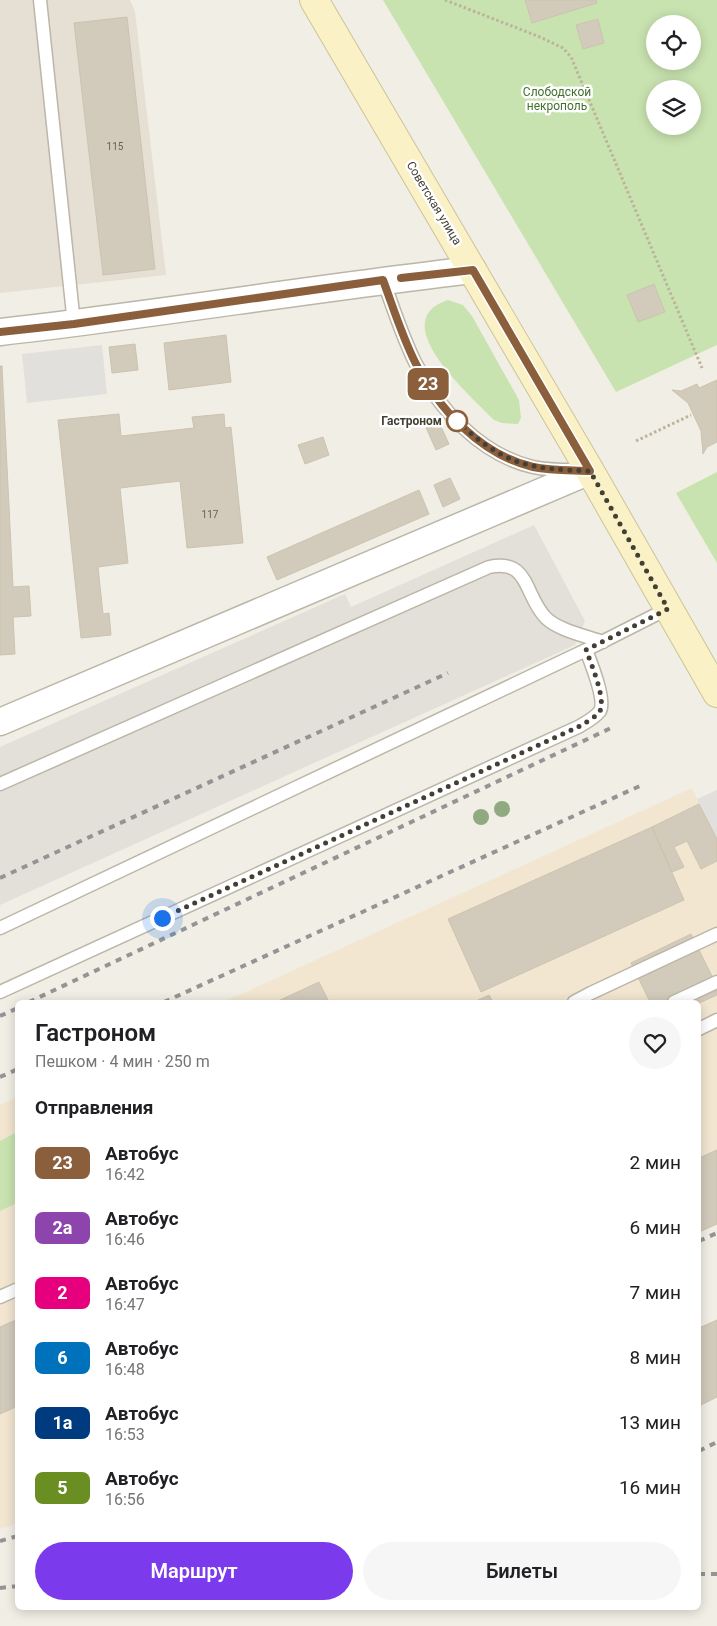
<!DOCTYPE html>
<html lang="ru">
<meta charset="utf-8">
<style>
:root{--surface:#fff;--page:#f6f6f6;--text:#202124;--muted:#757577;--accent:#7c3aed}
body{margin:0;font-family:Roboto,sans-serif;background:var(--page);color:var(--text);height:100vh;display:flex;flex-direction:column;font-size:19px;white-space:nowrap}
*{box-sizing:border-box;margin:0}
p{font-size:16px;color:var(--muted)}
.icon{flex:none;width:28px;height:28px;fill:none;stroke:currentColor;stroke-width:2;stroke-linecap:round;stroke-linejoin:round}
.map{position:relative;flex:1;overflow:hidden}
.panel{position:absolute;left:15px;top:1000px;width:686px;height:610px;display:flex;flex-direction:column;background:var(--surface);border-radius:8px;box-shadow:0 2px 12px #0003}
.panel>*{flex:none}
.badge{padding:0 10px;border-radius:8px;font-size:18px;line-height:32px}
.tools{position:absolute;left:646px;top:15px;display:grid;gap:10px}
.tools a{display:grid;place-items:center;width:55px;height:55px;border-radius:50%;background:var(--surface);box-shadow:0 2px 12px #0003;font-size:25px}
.you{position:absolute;width:25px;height:25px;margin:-12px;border:4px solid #fff;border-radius:50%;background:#1a73e8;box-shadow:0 0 0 8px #1a73e833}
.map>.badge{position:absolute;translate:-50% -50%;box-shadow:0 0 0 2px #fff}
h2{padding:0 20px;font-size:19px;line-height:45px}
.round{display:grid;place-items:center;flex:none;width:52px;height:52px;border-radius:26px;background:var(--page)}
.summary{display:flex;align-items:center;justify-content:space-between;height:85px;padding:0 20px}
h1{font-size:24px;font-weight:600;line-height:38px}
.cta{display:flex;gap:10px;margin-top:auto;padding:10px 20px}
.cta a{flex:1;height:58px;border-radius:30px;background:var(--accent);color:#fff;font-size:20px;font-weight:600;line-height:58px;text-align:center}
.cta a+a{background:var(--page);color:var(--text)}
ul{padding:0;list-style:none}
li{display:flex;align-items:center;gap:15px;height:65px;padding:0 20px}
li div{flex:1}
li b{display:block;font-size:19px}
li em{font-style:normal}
li .badge{min-width:55px;font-weight:700;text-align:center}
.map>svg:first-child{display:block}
.residential{fill:#e5e0d3}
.commercial{fill:#f2e6d1}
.industrial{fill:#e3e0da}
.green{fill:#c9e3b0;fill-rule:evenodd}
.parking{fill:#e2e0dd}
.building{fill:#d2cabb;stroke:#ccc3af}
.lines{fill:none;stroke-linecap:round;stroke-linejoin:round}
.service-casing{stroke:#bcb6a8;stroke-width:15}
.minor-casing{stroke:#bcb6a8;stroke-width:29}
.secondary-casing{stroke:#cec397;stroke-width:30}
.path{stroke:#bcb39b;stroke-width:3;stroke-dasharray:2.5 2.5;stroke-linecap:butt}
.service{stroke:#fff;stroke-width:12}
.minor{stroke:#fff;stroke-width:26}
.secondary{stroke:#faf1c6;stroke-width:28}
.rail{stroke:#949494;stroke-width:4;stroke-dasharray:6 6;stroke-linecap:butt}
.tree{fill:#91a980}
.line-casing{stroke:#fff;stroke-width:11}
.line{stroke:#8b5e3c;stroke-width:8}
.walk{stroke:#433f35;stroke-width:5;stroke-dasharray:0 9}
.stop-dot{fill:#fff;stroke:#8b5e3c;stroke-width:2.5}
.labels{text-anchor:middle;stroke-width:5;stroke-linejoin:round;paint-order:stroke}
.number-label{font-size:10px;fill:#676256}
.park-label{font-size:12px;fill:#42702d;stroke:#fff}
.street-label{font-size:12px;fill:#433f35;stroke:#fff}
.stop-label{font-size:12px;font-weight:bold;fill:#433f35;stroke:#fff;text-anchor:end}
</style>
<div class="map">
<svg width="717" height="1626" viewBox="0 0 717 1626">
<rect width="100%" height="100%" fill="#f1eee5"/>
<path class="residential" d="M0,0H130L135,12L166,275L0,293Z"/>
<path class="commercial" d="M692,788L717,839V1224L699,1232V1002H224Z
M17,1097L18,1523L0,1529V1105Z"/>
<path class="industrial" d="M534,525L585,621L575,645L0,905V747L345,594L351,607Z"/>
<path class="green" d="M383,0H717V345L616,392ZM655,24H692V61H655ZM655,89H692V126H655Z
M448,300L463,305L472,316L519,400L521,418L518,424L502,423L494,420C472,397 383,321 448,300Z
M717,472V563L676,493Z
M17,1132V1203L0,1211V1141Z"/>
<path class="parking" d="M102,345L107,394L27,403L22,354Z
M717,790V839L697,799Z"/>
<path class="building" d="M525,0H596L597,3L532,23Z
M127,17L155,269L103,275L74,23Z
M598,19L604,43L583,49L576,25Z
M654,284L665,312L638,322L627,295Z
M226,335L231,382L169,390L164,343Z
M135,344L138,370L112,373L109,347Z
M0,366H2L13,587L29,586L31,616L13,617L15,654L0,655Z
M717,380V442L707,447L703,454L701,431L688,403L672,390L681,391L697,384L699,388Z
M119,414L121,436L194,428L192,417L224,414L225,428L231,427L243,543L187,548L180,481L120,488L128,563L98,567L103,614L109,613L111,635L81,638L58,420Z
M437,418L449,444L436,450L424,423Z
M323,437L329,455L305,464L298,445Z
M450,478L460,499L443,507L434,485Z
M419,490L429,514L277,580L267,557Z
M699,804L717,839V861L701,869L687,841L674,847L684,867L672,872L652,827Z
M652,827L684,900L481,992L448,919Z
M691,934L717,986V995L699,1003L650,1002L631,963Z
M319,982L329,1002H276Z
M489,995L493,1002H474Z
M717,1150V1224L699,1232V1158Z
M18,1319V1406L0,1414V1327Z
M717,1320V1397L699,1406V1328Z"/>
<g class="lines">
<defs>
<path id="service" d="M40,0L74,324
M383,280C393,307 402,336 415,362C438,409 481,455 533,467C547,470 561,470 575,470
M0,784L489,567C530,558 524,596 546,618C558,630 586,636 603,642
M0,928L586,650L667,609
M0,992L578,727C585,723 595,718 600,711C606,700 591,663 586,650
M574,1002L591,993L717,934
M674,1002L717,982
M699,1029L717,1020
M0,1297L18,1289"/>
<path id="minor" d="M0,332C158,314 315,288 473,270
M0,722L590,471"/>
<path id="secondary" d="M314,0L590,471L717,693"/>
</defs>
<use href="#service" class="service-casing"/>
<use href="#minor" class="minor-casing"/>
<use href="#secondary" class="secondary-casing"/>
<path class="path" d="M445,0L540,37L563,48L571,57L702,368
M636,441L691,415"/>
<use href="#service" class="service"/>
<use href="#minor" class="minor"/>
<use href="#secondary" class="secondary"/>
<path class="rail" d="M0,878L448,673
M29,1002L611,728
M164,1002L642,785
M0,1016L18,1008
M0,1077L18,1069
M699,1241L717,1233
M699,1451L717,1442
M0,1541L18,1536
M699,1574H717
M0,1588L18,1586"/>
</g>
<g class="tree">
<circle cx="502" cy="809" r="8"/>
<circle cx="481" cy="817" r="8"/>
</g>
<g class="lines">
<defs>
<path id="line" d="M0,332L74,324L383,280C393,307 402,336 415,362C438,409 481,455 533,467C552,471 572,470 590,471L473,270L401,278"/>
</defs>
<use href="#line" class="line-casing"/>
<use href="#line" class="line"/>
<path class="walk" d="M162,918L578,727C585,723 595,718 600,711C606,699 591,663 586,650L668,609L590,471C528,469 504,465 457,421"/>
</g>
<circle class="stop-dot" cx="457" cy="421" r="10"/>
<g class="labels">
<g class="number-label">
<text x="115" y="150">115</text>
<text x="210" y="518">117</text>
</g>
<g class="park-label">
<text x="557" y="96">Слободской<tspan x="557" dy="14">некрополь</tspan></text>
</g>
<g class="street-label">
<text transform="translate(434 203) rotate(59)" y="4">Советская улица</text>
</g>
<g class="stop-label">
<text x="442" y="425">Гастроном</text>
</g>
</g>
</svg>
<div class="tools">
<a><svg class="icon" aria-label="locate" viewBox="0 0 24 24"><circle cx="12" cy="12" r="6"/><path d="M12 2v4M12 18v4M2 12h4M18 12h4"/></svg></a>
<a><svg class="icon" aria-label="layers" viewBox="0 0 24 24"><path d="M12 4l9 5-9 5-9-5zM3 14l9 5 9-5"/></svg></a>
</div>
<div class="you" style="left:162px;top:918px"></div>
<b class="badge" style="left:428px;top:384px;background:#8b5e3c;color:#fff">23</b>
<section class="panel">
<div class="summary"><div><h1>Гастроном</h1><p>Пешком · 4 мин · 250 m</p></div><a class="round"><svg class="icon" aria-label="heart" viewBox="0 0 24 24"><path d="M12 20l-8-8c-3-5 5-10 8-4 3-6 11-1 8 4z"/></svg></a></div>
<h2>Отправления</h2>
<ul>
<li><span class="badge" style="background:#8b5e3c;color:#fff">23</span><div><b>Автобус</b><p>16:42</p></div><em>2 мин</em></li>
<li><span class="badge" style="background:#8e44ad;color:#fff">2а</span><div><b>Автобус</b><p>16:46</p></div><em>6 мин</em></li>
<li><span class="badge" style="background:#e6007e;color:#fff">2</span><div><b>Автобус</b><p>16:47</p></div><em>7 мин</em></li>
<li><span class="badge" style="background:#0072bc;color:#fff">6</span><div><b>Автобус</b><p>16:48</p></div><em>8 мин</em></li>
<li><span class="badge" style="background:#003b80;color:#fff">1а</span><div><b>Автобус</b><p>16:53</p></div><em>13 мин</em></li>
<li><span class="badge" style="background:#6b8e23;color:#fff">5</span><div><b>Автобус</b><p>16:56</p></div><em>16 мин</em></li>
</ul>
<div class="cta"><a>Маршрут</a><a>Билеты</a></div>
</section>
</div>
